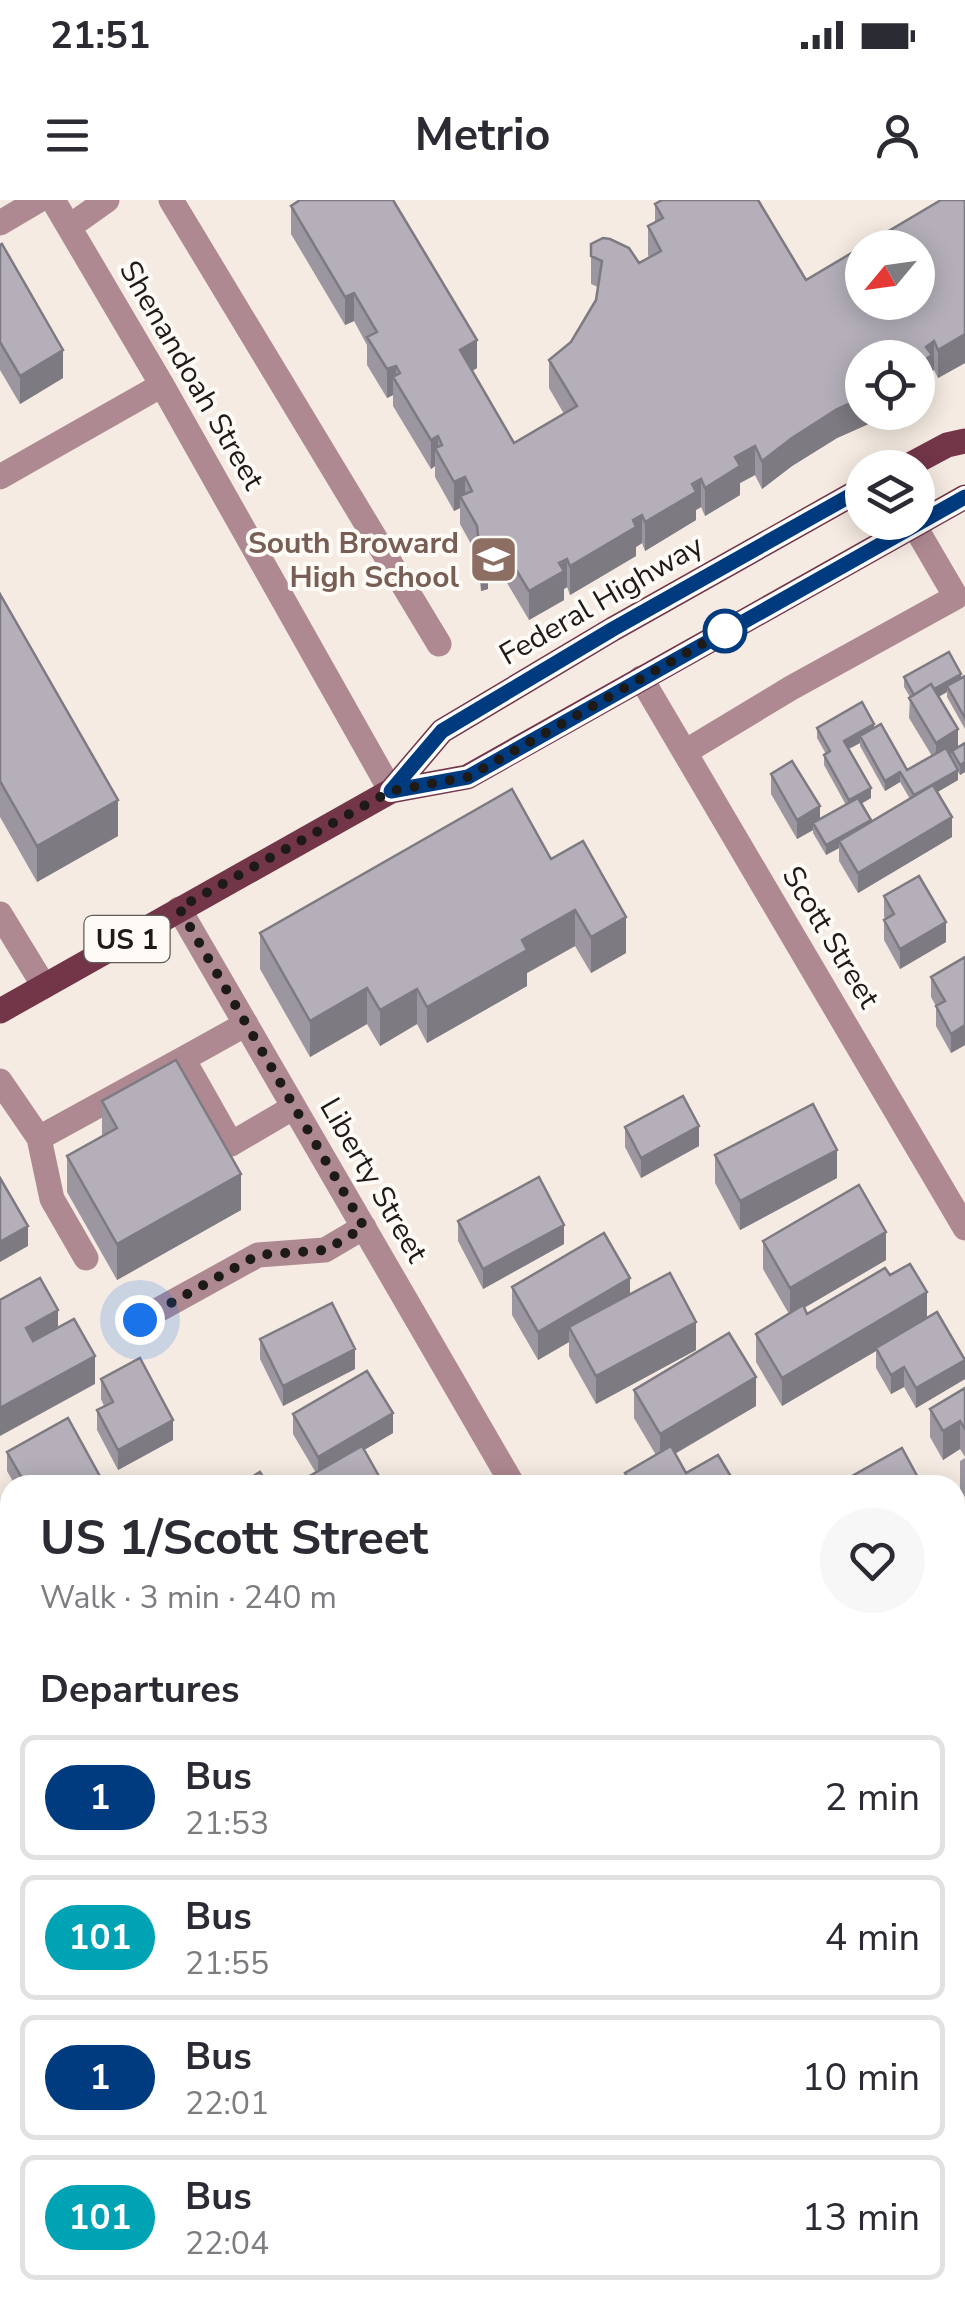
<!DOCTYPE html>
<meta charset="utf-8">
<style>
:root{--surface:#fff;--page:#f7f7f7;--text:#2b2b33;--muted:#7c7c81;--line:#e1e1e2}
body{margin:0;font-family:"Nunito Sans",sans-serif;background:var(--page);color:var(--text);height:100vh;display:flex;flex-direction:column;font-size:38px;white-space:nowrap}
*{box-sizing:border-box;margin:0}
p{font-size:32px;color:var(--muted)}
.icon{flex:none;width:55px;height:55px;fill:none;stroke:currentColor;stroke-width:2;stroke-linecap:round;stroke-linejoin:round}
.map{position:relative;flex:1;overflow:hidden}
.sheet{position:absolute;left:0px;top:1275px;width:965px;height:842px;display:flex;flex-direction:column;background:var(--surface);border-radius:30px 30px 0 0;box-shadow:0 5px 25px #0003}
.sheet>*{flex:none}
.badge{padding:0 20px;border-radius:32px;font-size:35px;line-height:65px}
.needle{width:65px;rotate:241deg}
.fabs{position:absolute;left:845px;top:30px;display:grid;gap:20px}
.fabs a{display:grid;place-items:center;width:90px;height:90px;border-radius:50%;background:var(--surface);box-shadow:0 5px 25px #0003;font-size:50px}
.you{position:absolute;width:50px;height:50px;margin:-25px;border:8px solid #fff;border-radius:50%;background:#1a73e8;box-shadow:0 0 0 15px #1a73e833}
.map>.badge{position:absolute;translate:-50% -50%;box-shadow:0 0 0 5px #fff}
h2{padding:0 40px;font-size:38px;line-height:90px}
.round{display:grid;place-items:center;flex:none;width:105px;height:105px;border-radius:52px;background:var(--page)}
.summary{display:flex;align-items:center;justify-content:space-between;height:170px;padding:0 40px}
h1{font-size:48px;font-weight:700;line-height:75px}
ul{padding:0;list-style:none}
li{display:flex;align-items:center;gap:30px;height:125px;margin:0 20px 15px;padding:0 20px;border:5px solid var(--line);border-radius:15px}
li div{flex:1}
li b{display:block;font-size:38px}
li em{font-style:normal}
li .badge{min-width:110px;font-weight:700;text-align:center}
.status{display:flex;justify-content:space-between;align-items:center;height:70px;padding:0 50px;background:var(--surface);direction:ltr}
.status svg{height:28px;fill:currentColor}
header{display:flex;justify-content:space-between;align-items:center;height:130px;padding:0 40px;background:var(--surface);font-size:45px;font-weight:700}
.map>svg:first-child{display:block}
.lines{fill:none;stroke-linecap:round;stroke-linejoin:round}
.minor{stroke:#ae8992;stroke-width:25}
.major{stroke:#733649;stroke-width:25}
.wall{fill:#9b969f;fill-rule:evenodd}
.shaded-wall{fill:#7e7a82}
.building{fill:#b4afb9;stroke:#7e7a82;stroke-width:2.5;fill-rule:evenodd}
.line-casing{stroke:#fff;stroke-width:22}
.line{stroke:#003b80;stroke-width:15}
.walk{stroke:#1d1a17;stroke-width:10;stroke-dasharray:0 18}
.stop-dot{fill:#fff;stroke:#003b80;stroke-width:5}
.labels{text-anchor:middle;stroke-width:8;stroke-linejoin:round;paint-order:stroke}
.shield{fill:#fefaf6;stroke:#605d5a;stroke-width:2.5}
.shield-label{font-size:28px;font-weight:bold;fill:#1d1a17}
.street-label{font-size:30px;fill:#1d1a17;stroke:#fefaf6}
.education-label{font-size:30px;font-weight:bold;fill:#785e54;stroke:#fefaf6;text-anchor:end}
</style>
<div class="status"><b>21:51</b><svg viewBox="0 0 49 12"><path d="M0 12V9h3v3zM5 12V6h3v6zM10 12V3h3v9zM15 12V0h3v12zM26 1h20v11H26zM47 4h2v5h-2z"/></svg></div>
<header><svg class="icon" aria-label="menu" viewBox="0 0 24 24"><path d="M4 6h16M4 12h16M4 18h16"/></svg>Metrio<svg class="icon" aria-label="person" viewBox="0 0 24 24"><circle cx="12" cy="8" r="4"/><path d="M4 21q1-7 8-7t8 7"/></svg></header>
<div class="map">
<svg width="965" height="2116" viewBox="0 0 965 2116">
<rect width="100%" height="100%" fill="#f5ebe2"/>
<g class="lines">
<path class="minor" d="M53,0L162,185L391,591
M171,0L439,444
M0,23L39,0
M69,27L107,0
M0,277L162,185
M641,478L965,1028
M685,552L791,488L956,397L914,325
M179,709L513,1285
M0,714L44,786
M183,859L246,824
M0,881L39,938L183,859L231,944L294,907
M39,938L52,999L86,1058
M140,1120L258,1055L325,1050L364,1027
M0,1438L10,1455
M955,1459L965,1453
M955,1523L965,1540
M0,1954L10,1971
M0,1995L10,1990
M955,2045L965,2062
M90,2108L95,2116
M389,2108L394,2116
M696,2108L700,2116"/>
<path class="major" d="M904,268L947,245L965,241
M391,591L442,531L613,429L862,289
M0,811L391,591L467,577L965,297"/>
</g>
<path class="wall" d="M965,0V163L938,178L934,170L932,171V184L918,158H862L891,214L837,238L792,266L762,289L755,275L740,283V295L705,316L701,307L696,310V320L645,351L642,343L636,347V356L570,395L567,387L564,389V400L529,420L500,371L488,377V389L481,391L477,355L460,324V308L454,311L435,277V266L431,269L393,206V195L387,198L367,165V145L354,121L345,125L291,34V6L477,168L472,171L514,243L564,214L549,188V160L571,142L596,100L598,87L591,84V44L639,63L649,57L648,55V26L655,22V4L806,80Z
M0,45L63,178L20,204L0,170Z
M0,394L118,636L37,682L0,617Z
M965,476V529L947,497V492L938,497L958,547L965,543V572L960,575L958,572V580L937,592L952,637L858,693L839,661V648L826,655L813,633V630L797,639L771,594V574L820,619L846,605L824,565V555L826,554L817,538V528H874L907,570L932,556L909,518L910,497L904,487V477L961,478ZM860,543V546L885,591L900,582L910,599L871,622L862,603L871,598L849,549Z
M551,659L626,753L591,773L575,746L527,773V786L427,843L417,824L380,846L367,824L310,857L260,769V733Z
M884,696L946,742L900,769L884,740V720L885,719L884,716Z
M965,757V845L951,853L936,826V806L931,797V777Z
M102,901L241,1010L117,1080L67,992V956L102,936Z
M625,927L699,946L641,978L625,947Z
M715,955L837,978L740,1030L715,983Z
M458,1021L564,1044L483,1089L458,1041Z
M763,1041L886,1060L804,1108L807,1114L890,1075L927,1118L965,1179L916,1208L904,1187L891,1194L876,1168V1151L782,1206L756,1162V1134L789,1114L763,1069Z
M512,1087L630,1094L696,1150L596,1204L569,1156V1142L538,1160L512,1115Z
M260,1139L355,1169L283,1206L260,1159Z
M101,1179L173,1240L118,1270L97,1230V1210L104,1206L101,1199Z
M965,1188V1257L960,1249L943,1260L930,1237V1209Z
M634,1190L756,1206L675,1254L686,1273L736,1285H625V1273L656,1255L634,1218Z
M293,1214L393,1233L364,1250L316,1273L293,1234Z
M7,1252L103,1285H15L7,1271Z
M965,1258V1297L960,1289V1261Z
M965,1790V1897L961,1899L955,1887V1796Z
M10,2022V2108H86L12,2114L0,2094V2028Z
M108,2108H148L132,2116H112Z
M193,2108H297L299,2116H193Z
M510,2108H600V2116H515Z
M745,2108H924V2116H748Z"/>
<path class="shaded-wall" d="M354,93V121L345,125V97Z
M965,134V163L938,178V150Z
M477,140V168L460,178V150Z
M934,141V170L932,171V184L918,192V164L926,147Z
M63,150V178L20,204V176Z
M396,166V182L393,177V195L387,198V169Z
M862,198V212H891V214L837,238L792,266L762,289V261L792,238L837,209Z
M438,236V253L435,248V266L431,269V240Z
M755,246V275L740,283V295L705,316V288L735,257Z
M465,277V304L460,296V308L454,311V282Z
M701,279V307L696,310V320L645,351V322Z
M642,315V343L636,347V356L570,395V366Z
M500,343V371L488,377V389L481,391V363L486,349Z
M567,359V387L564,389V400L529,420V391Z
M961,474V484L947,486V492L917,509V499Z
M874,524V534L860,536V543L844,551V541Z
M958,529V549L936,563V543Z
M965,562V572L960,575V565Z
M958,570V580L914,606V595Z
M900,572V582L885,591V581Z
M871,588V598L849,611V600Z
M118,600V636L37,682V646Z
M820,606V626L813,623V630L797,639V620Z
M952,617V637L858,693V673Z
M871,620V630L839,641V648L826,655V645Z
M575,710V746L527,773V786L427,843V807L522,740Z
M626,717V753L591,773V737Z
M946,722V742L900,769V749Z
M367,788V824L310,857V821Z
M417,789V824L380,846V810Z
M965,825V845L951,853V834Z
M699,926V946L641,978V958Z
M837,950V978L740,1030V1001Z
M241,974V1010L117,1080V1044Z
M564,1025V1044L483,1089V1069Z
M28,1026V1046L0,1062V1042Z
M886,1032V1060L790,1116V1088Z
M630,1078V1106L569,1127V1142L538,1160V1132Z
M927,1092V1120L876,1148V1151L782,1206V1178Z
M58,1110V1139L26,1156V1128Z
M696,1122V1150L596,1204V1176Z
M355,1149V1169L283,1206V1186Z
M95,1156V1184L0,1236V1208Z
M965,1160V1179L916,1208V1188Z
M904,1167V1187L891,1194V1175Z
M756,1177V1206L660,1262V1234Z
M393,1213V1233L318,1277V1257Z
M173,1220V1240L118,1270V1250Z
M960,1221V1249L943,1260V1231Z
M961,1355V1383L955,1386V1358Z
M961,1542V1571L955,1574V1546Z
M10,1585V1614L0,1620V1591Z
M10,1700V1728L0,1734V1706Z
M965,1736V1764L955,1770V1742Z
M10,1809V1828L0,1834V1814Z
M965,1878V1897L961,1899V1879Z
M117,2108H148L132,2116H117Z
M590,2108H600V2116H575Z
M803,2108H852L838,2116H788Z
M924,2108V2116H909Z"/>
<path class="building" d="M300,0H393L477,140L460,150L514,243L577,206L549,160L571,142L596,100L602,61L591,56V44L603,38L610,39L629,48L639,63L661,51L648,26L663,18L655,4L662,0H758L806,80L941,0H965V134L938,150L934,141L926,147L932,155L918,164V158H862V198L837,209L792,238L762,261L755,246L735,257L740,266L705,288L701,279L692,284L696,292L645,322L642,315L633,320L636,327L570,366L567,359L559,363L564,371L529,391L500,343L486,349L488,361L481,363L477,326L460,296L472,291L465,277L454,282L435,248L442,245L438,236L431,240L393,177L400,173L396,166L387,169L367,137L377,132L354,93L345,97L291,6ZM862,48H918V102H862Z
M2,44L63,150L20,176L0,142V45Z
M0,394L118,600L37,646L0,581Z
M949,452L961,474L934,489L931,484L914,495L904,477Z
M965,476V518L947,486Z
M931,484L958,529L936,543L909,498Z
M862,502L874,524L844,541L871,588L849,600L824,555L830,551L817,528Z
M881,524L907,570L946,548L958,570L914,595L900,572L885,581L860,536Z
M965,543V562L960,565L952,551Z
M792,561L820,606L797,620L771,574Z
M933,585L952,617L858,673L839,641Z
M512,589L551,659L583,641L626,717L591,737L575,710L522,740L527,750L427,807L417,789L380,810L367,788L310,821L260,733Z
M858,598L871,620L826,645L813,623Z
M919,676L946,722L900,749L884,720L894,714L884,696Z
M965,757V825L951,834L936,806L945,801L931,777Z
M176,860L241,974L117,1044L67,956L117,928L102,901Z
M683,896L699,926L641,958L625,927Z
M813,904L837,950L740,1001L715,955Z
M539,977L564,1025L483,1069L458,1021Z
M0,978L28,1026L0,1042Z
M859,985L886,1032L790,1088L763,1041Z
M604,1033L630,1078L538,1132L512,1087Z
M910,1064L927,1092L782,1178L756,1134L803,1105L807,1114L885,1068L890,1075Z
M670,1073L696,1122L596,1176L569,1127Z
M40,1078L58,1110L26,1128L33,1141L74,1119L95,1156L0,1208V1100Z
M332,1103L355,1149L283,1186L260,1139Z
M937,1112L965,1160L916,1188L904,1167L891,1175L876,1148Z
M729,1133L756,1177L660,1234L634,1190Z
M140,1158L173,1220L118,1250L97,1210L113,1202L101,1179Z
M367,1171L393,1213L318,1257L293,1214Z
M965,1188V1229L960,1221L943,1231L930,1209Z
M68,1218L103,1282L96,1285H26L7,1252Z
M362,1246L384,1285H294Z
M671,1246L686,1273L718,1255L736,1285H632L625,1273Z
M902,1248L922,1285H848L845,1280Z
M260,1272L268,1285H238Z
M955,1344L961,1355L955,1358Z
M955,1532L961,1542L955,1546Z
M0,1565L10,1582V1585L0,1591Z
M10,1610V1700L0,1706V1616Z
M965,1676V1736L955,1742V1682Z
M10,1770V1809L0,1814V1775Z
M965,1790V1878L961,1879L955,1867V1796Z
M10,2022V2076L0,2058V2028Z
M23,2108H86L91,2116H8Z
M204,2108H297L299,2110L288,2116H209Z
M521,2108H590L575,2116H526Z
M652,2108H670L675,2116H636Z
M760,2108H803L788,2116H765Z
M823,2108H924L909,2116H809Z"/>
<g class="lines">
<defs>
<path id="line" d="M862,289L613,429L442,531L391,591L468,577L965,297"/>
</defs>
<use href="#line" class="line-casing"/>
<use href="#line" class="line"/>
<path class="walk" d="M140,1120L258,1055L326,1050L364,1027L179,708L391,591L468,577L725,431"/>
</g>
<defs>
<symbol id="school-square" viewBox="-11 -11 22 22"><rect x="-9" y="-9" width="18" height="18" rx="4" fill="#8d6e63" stroke="#fefaf6"/><path d="M0-5L7-2L0 1L-7-2ZM-4 1L0 2.5L4 1V4Q0 6-4 4Z" fill="#fff"/></symbol>
</defs>
<g fill-rule="evenodd">
<use href="#school-square" x="466" y="332" width="55" height="55"/>
</g>
<circle class="stop-dot" cx="725" cy="431" r="20"/>
<g class="labels">
<rect class="shield" x="84.5" y="716" width="85" height="46" rx="8"/>
<g class="shield-label">
<text x="127" y="749">US 1</text>
</g>
<g class="street-label">
<text transform="translate(192 175) rotate(60)" y="10">Shenandoah Street</text>
<text transform="translate(601 400) rotate(-30)" y="10">Federal Highway</text>
<text transform="translate(831 737) rotate(59)" y="10">Scott Street</text>
<text transform="translate(374 980) rotate(60)" y="10">Liberty Street</text>
</g>
<g class="education-label">
<text x="459" y="353">South Broward<tspan x="459" dy="34">High School</tspan></text>
</g>
</g>
</svg>
<div class="fabs">
<a><svg class="needle" viewBox="-14 -14 28 28"><path d="M0-13l5 13h-10z" fill="#e53935"/><path d="M0 13l5-13h-10z" fill="#7c7c81"/></svg></a>
<a><svg class="icon" aria-label="locate" viewBox="0 0 24 24"><circle cx="12" cy="12" r="6"/><path d="M12 2v4M12 18v4M2 12h4M18 12h4"/></svg></a>
<a><svg class="icon" aria-label="layers" viewBox="0 0 24 24"><path d="M12 4l9 5-9 5-9-5zM3 14l9 5 9-5"/></svg></a>
</div>
<div class="you" style="left:140px;top:1120px"></div>
<section class="sheet">
<div class="summary"><div><h1>US 1/Scott Street</h1><p>Walk · 3 min · 240 m</p></div><a class="round"><svg class="icon" aria-label="heart" viewBox="0 0 24 24"><path d="M12 20l-8-8c-3-5 5-10 8-4 3-6 11-1 8 4z"/></svg></a></div>
<h2>Departures</h2>
<ul>
<li><span class="badge" style="background:#003b80;color:#fff">1</span><div><b>Bus</b><p>21:53</p></div><em>2 min</em></li>
<li><span class="badge" style="background:#00a3b4;color:#fff">101</span><div><b>Bus</b><p>21:55</p></div><em>4 min</em></li>
<li><span class="badge" style="background:#003b80;color:#fff">1</span><div><b>Bus</b><p>22:01</p></div><em>10 min</em></li>
<li><span class="badge" style="background:#00a3b4;color:#fff">101</span><div><b>Bus</b><p>22:04</p></div><em>13 min</em></li>
</ul>
</section>
</div>
